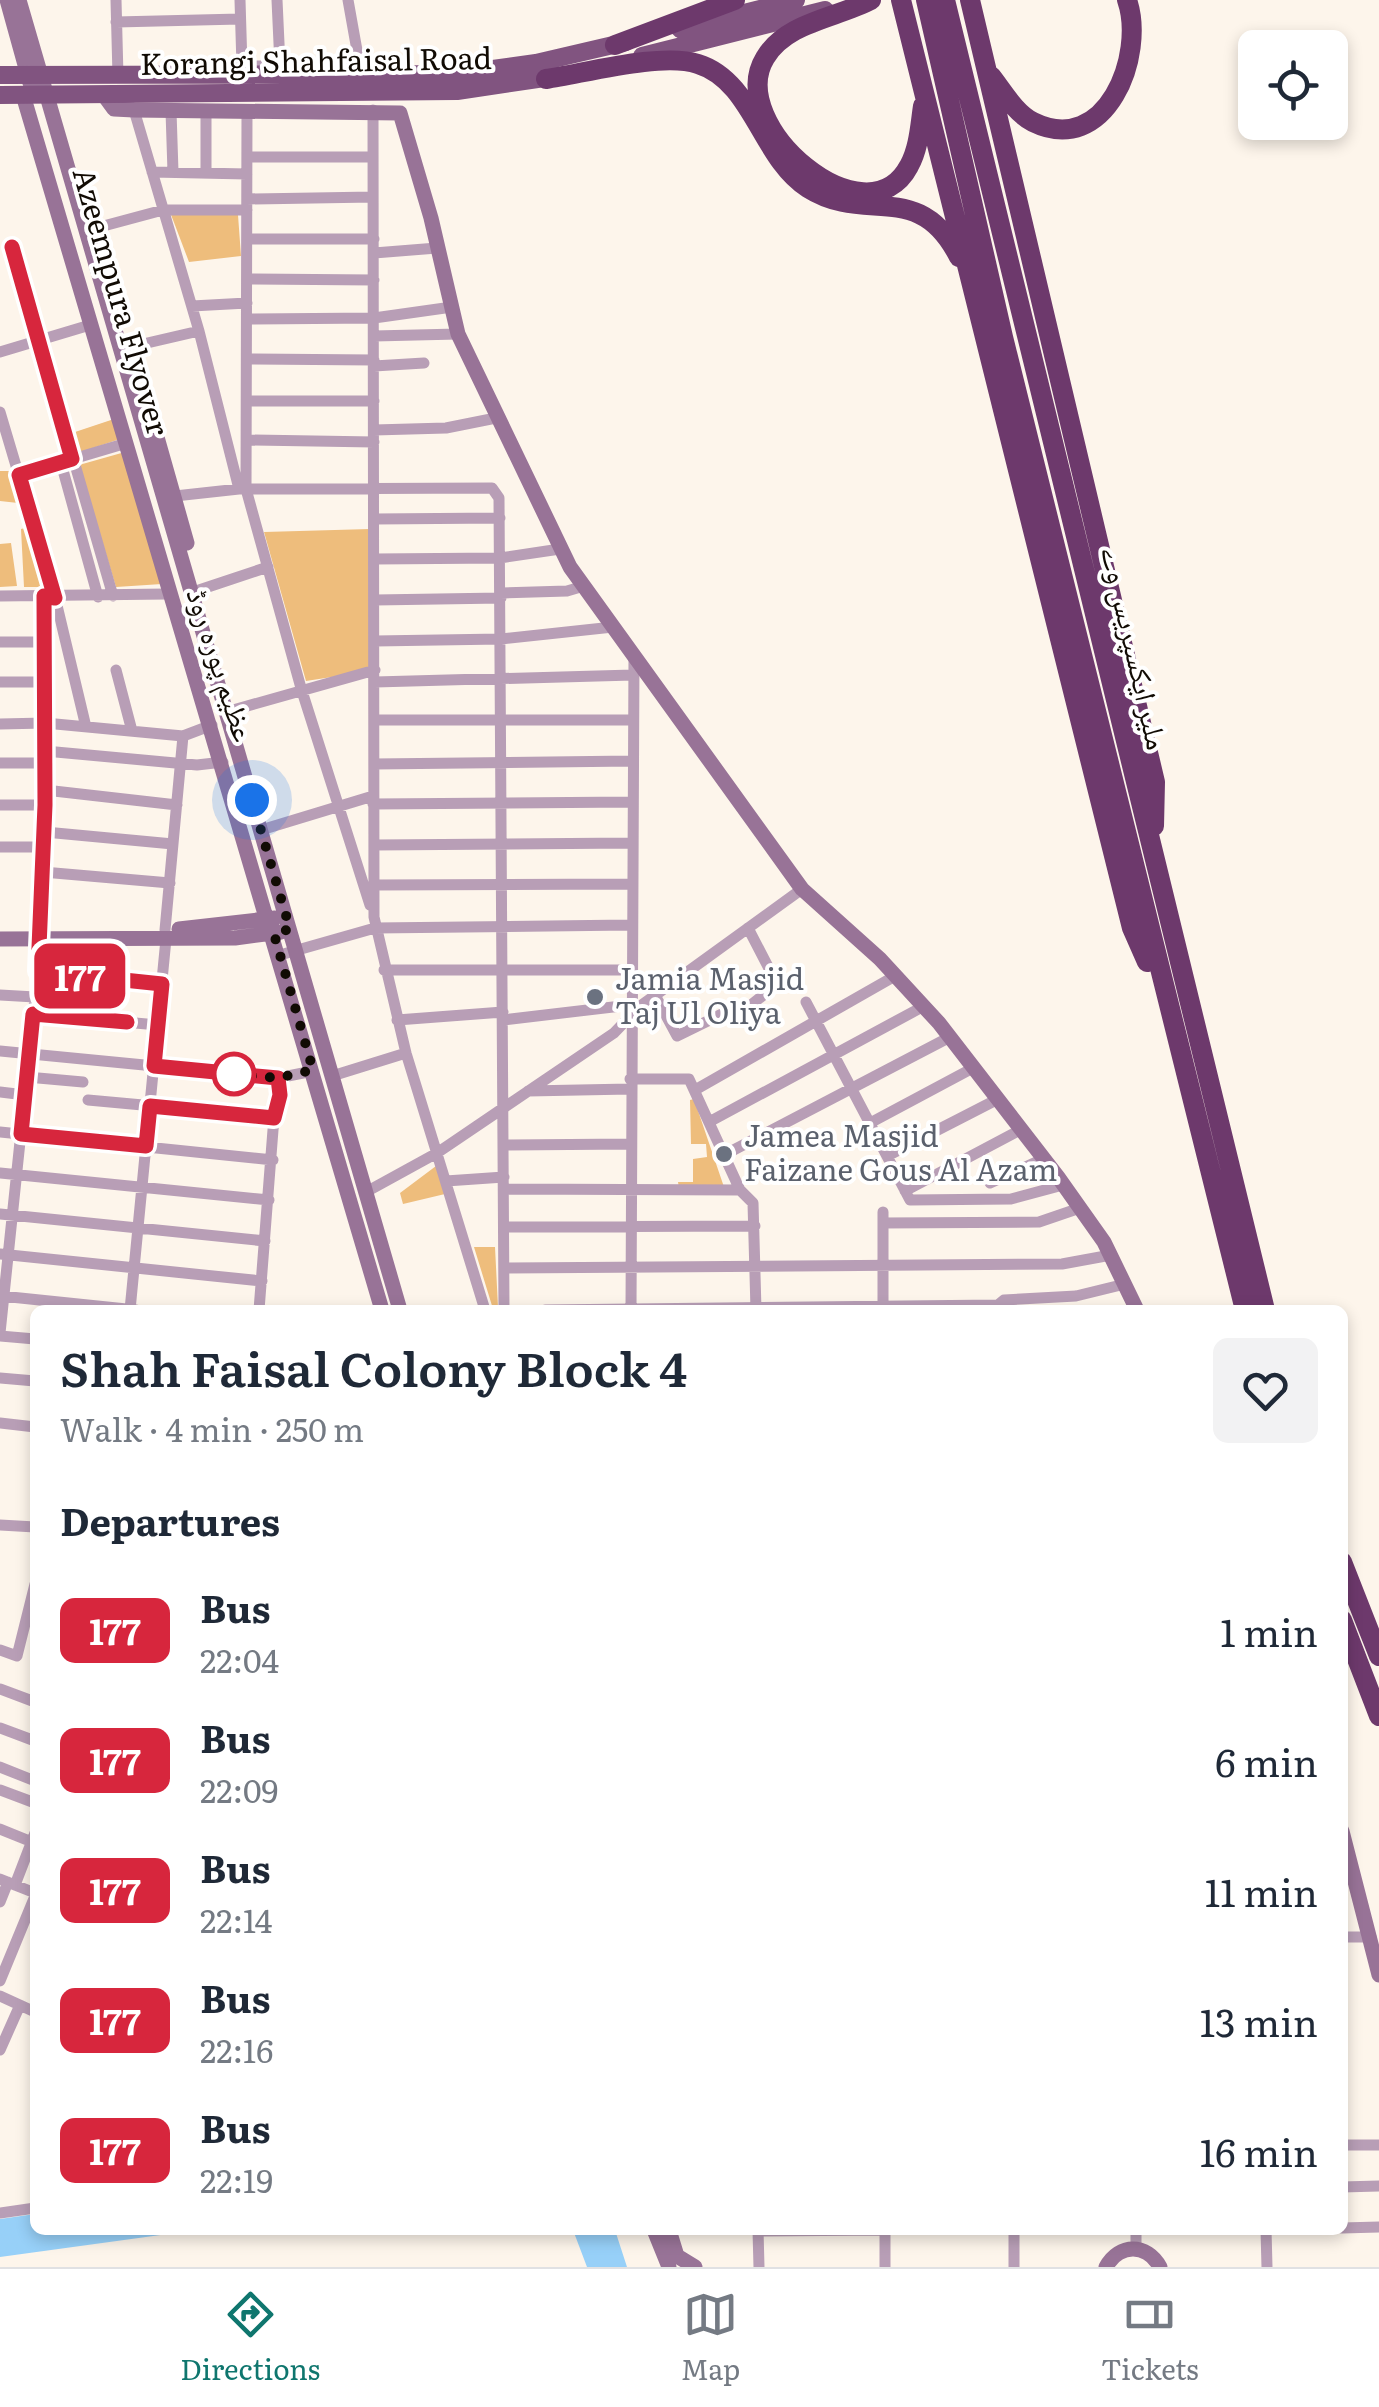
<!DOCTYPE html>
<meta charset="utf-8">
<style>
:root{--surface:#fff;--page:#f2f2f3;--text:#1f2937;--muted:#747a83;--line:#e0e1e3;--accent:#0f766e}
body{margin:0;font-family:Literata,"Noto Naskh Arabic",serif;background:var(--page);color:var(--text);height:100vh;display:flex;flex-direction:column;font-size:38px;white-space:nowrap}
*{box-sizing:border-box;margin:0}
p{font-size:32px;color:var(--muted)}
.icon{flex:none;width:55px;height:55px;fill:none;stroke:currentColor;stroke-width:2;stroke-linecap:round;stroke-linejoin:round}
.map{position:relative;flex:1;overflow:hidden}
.details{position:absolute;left:30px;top:1305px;width:1318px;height:930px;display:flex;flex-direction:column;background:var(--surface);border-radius:15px;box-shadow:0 5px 15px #0003}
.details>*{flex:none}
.badge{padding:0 20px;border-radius:15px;font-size:35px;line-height:65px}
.buttons{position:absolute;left:1238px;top:30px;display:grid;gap:20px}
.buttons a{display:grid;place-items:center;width:110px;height:110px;border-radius:15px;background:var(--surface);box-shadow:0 5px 15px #0003;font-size:50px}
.you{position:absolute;width:50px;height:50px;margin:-25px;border:8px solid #fff;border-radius:50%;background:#1a73e8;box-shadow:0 0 0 15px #1a73e833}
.map>.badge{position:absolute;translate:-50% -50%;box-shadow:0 0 0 5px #fff}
h2{padding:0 30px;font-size:38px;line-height:90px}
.round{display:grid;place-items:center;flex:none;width:105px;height:105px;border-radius:15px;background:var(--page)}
.head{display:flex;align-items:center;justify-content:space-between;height:170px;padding:0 30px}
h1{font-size:48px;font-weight:600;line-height:75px}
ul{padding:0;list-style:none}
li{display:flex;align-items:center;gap:30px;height:130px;padding:0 30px}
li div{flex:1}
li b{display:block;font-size:38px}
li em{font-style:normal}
li .badge{min-width:110px;font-weight:700;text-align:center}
.menu{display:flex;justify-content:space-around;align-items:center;height:140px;border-top:2px solid var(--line);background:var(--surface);font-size:28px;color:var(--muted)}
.menu a{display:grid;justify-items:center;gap:5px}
.menu .active{color:var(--accent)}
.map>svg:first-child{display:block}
.green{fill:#eebd7c}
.water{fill:#97d0f8}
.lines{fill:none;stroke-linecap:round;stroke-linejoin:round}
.street{stroke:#b89eb6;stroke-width:11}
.secondary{stroke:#987397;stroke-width:15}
.primary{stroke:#815480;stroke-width:18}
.highway{stroke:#6d396c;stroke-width:20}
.line-casing{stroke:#fff;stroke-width:22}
.line{stroke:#d7263d;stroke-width:15}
.walk{stroke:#110b04;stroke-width:10;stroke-dasharray:0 18}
.worship-dot{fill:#6b7280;stroke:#fff;stroke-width:4}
.stop-dot{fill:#fff;stroke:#d7263d;stroke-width:5}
.labels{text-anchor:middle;stroke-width:8;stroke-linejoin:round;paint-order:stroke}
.street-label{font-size:30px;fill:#110b04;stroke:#fff}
.worship-label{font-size:30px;fill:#5b616d;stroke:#fff;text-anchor:start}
</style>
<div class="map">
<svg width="1379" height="2267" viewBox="0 0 1379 2267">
<rect width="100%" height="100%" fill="#fdf5eb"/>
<path class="green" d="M170,212L238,215L241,256L189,262Z
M114,419L120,439L78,453L72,433Z
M125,452L162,584L116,587L79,465Z
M0,471H10L18,503L0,501Z
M25,528L45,587H24L21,529Z
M370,529L371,671L306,681L264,532Z
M11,543L17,586L0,587V544Z
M694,1099L724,1187L679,1188L678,1182H693V1159L707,1157L706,1144H691L690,1100Z
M436,1166L445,1194L403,1204L400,1193Z
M474,1247H495L498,1307L493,1309Z"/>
<path class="water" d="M35,2214V2230H197L0,2257V2219Z
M573,2230H615L627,2267H587Z"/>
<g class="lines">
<path class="street" d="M116,0L118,76
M240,0L242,66
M277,0L280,65
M116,22L240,19
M201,66H307
M341,66H351L358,56L348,0
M134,110L199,331L239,489
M373,110L374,917L406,1053L485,1310
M171,111L173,172
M247,112L246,489L301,688L370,905
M247,157H373
M152,172L247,174
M206,173V111
M247,199L373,197
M96,228L163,210H247
M247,239H374
M12,247L113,596
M374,253L437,248
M247,279L374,280
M192,306L247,303
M247,319L374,318L452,307
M374,336L458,334
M130,347L199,331
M0,352L90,325
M247,359L374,360
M374,366L424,363
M247,401H374
M0,412L55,597L86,727
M374,430L446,428L496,418
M247,440L374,442
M61,463L98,597
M19,475L120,445
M175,496L239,489L492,488L499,498L504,1310
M375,519L500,518
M375,559L500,558L560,549
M199,590L268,567
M501,593L567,591L584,586
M0,596L167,594
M375,600L501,598
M375,641L501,639L613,627
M0,642H44
M116,670L132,731
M0,682H44
M375,682L633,675
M226,712L375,670
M374,720H633
M0,724L45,723L183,736
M45,751L197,765L223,762
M0,763H45
M374,764L632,761
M45,790L177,805
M373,804L631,802
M0,805H45
M261,830L373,796
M45,832L173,844
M374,845L631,843
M0,847H44
M43,872L170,883
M374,885L631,884
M165,930L183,736L212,725
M280,955L375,928L630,925
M384,970H630
M38,971L162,984
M0,995L35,997
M655,995L677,1036L726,1012
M806,1002L910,1200L1011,1199L1063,1185
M741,1013L777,984L748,928
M33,1014L158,1025
M397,1020L503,1012
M503,1020L630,1005
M0,1051L278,1078L313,1071
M332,1076L406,1053
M27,1077L83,1082
M630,1079H689L740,1190
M695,1090L895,976
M528,1091L630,1089
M0,1092L25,1095
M88,1100L274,1117
M709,1122L924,1006
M870,1123L973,1068
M0,1132L273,1160
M504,1145L631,1144
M724,1155L950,1037
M887,1156L998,1099
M0,1173L269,1200
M446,1181L504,1177
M990,1183L1043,1159
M504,1189L740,1190L753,1203L756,1310
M905,1191L1020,1130
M366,1192L437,1153L614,1033L639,1007L802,889
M0,1214L265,1241
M883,1223L1039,1222L1080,1208
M504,1227L755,1226
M0,1254L262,1281
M504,1268L1062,1264L1111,1255
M1,1296L136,1310
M130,1310L166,939
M259,1310L274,1117L281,1095L278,1078
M545,1310L998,1305L1004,1300L1076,1296L1125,1284
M631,1310L634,656
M883,1310V1212
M0,1333L42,931L44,596
M0,1336L35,1339
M0,1378L35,1381
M0,1423L35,1427
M0,1525L35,1527
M0,1650L17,1656L35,1584
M0,1689L35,1702
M0,1728L35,1741
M0,1767L35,1781
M0,1790L35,1803
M0,1829L32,1842
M0,1879L35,1893
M15,1885L35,1833
M0,1902L8,1882
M1342,1937H1371
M0,1981L35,1896
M0,1996L35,2012
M0,2050L20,2005
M1342,2145H1379
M1342,2187L1379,2186
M0,2213L35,2208
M1342,2228L1379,2227
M758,2230L759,2267
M885,2230V2267
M1014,2230V2267
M1266,2230L1267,2267
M758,2231L884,2230
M1136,2248V2230"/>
<path class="secondary" d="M7,0L30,83
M19,0L400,1310
M103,94L114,109L134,110L400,113L431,218L458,334L570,567L802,889L880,959L939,1023L1058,1177L1104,1242L1137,1310
M23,95L382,1310
M155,430L187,543
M179,929L275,918
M0,939L235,938L281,932
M1342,1831L1379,1975
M654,2230L669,2267
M669,2230L677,2256L695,2267
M1106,2267C1119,2243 1147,2243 1160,2267"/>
<path class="primary" d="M680,29L796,0
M642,56L825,10
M0,75L456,74L536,63L626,42
M0,95L457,91L558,76"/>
<path class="highway" d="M871,0C837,18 786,22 765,58C724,125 867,246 909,166C919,148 920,126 923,106
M901,0L1132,928L1147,962
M926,0L1003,337L1245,1310
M945,0L1265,1310
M970,0L1155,782L1154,826
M615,45L735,0
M991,76C1003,91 1015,113 1033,122C1106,158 1146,55 1127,0
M546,79C586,73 662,52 698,64C753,81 761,158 808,188C866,225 919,178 959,257
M1342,1562L1379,1656
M1342,1620L1379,1716"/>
</g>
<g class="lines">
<defs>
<path id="line" d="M12,247L72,459L19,475L55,598L44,596L45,805L38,971L162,984L154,1066L278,1078L280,1095L274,1118L150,1106L146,1146L21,1134L33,1014L127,1022"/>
</defs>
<use href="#line" class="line-casing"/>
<use href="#line" class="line"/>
<path class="walk" d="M234,1074L278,1078L313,1070L274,934L290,929L252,800"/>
</g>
<g class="worship-dot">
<circle cx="595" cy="997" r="10"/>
<circle cx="724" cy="1154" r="10"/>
</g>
<circle class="stop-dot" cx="234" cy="1074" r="20"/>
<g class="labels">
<g class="street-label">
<text transform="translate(316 62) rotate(-1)" y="10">Korangi Shahfaisal Road</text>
<text transform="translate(120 302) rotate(74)" y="10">Azeempura Flyover</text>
<text transform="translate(1134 648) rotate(77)" y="10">ملیر ایکسپریس وے</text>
<text transform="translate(220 665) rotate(72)" y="10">عظیم پورہ روڈ</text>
</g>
<g class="worship-label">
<text x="615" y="990">Jamia Masjid<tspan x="615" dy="34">Taj Ul Oliya</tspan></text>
<text x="744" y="1147">Jamea Masjid<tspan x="744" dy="34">Faizane Gous Al Azam</tspan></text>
</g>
</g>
</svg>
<div class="buttons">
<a><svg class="icon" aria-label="locate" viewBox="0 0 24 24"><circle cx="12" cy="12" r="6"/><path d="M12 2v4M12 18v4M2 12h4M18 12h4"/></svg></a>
</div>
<div class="you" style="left:252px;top:800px"></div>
<b class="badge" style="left:80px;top:976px;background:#d7263d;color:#fff">177</b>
<section class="details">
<div class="head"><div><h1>Shah Faisal Colony Block 4</h1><p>Walk · 4 min · 250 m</p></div><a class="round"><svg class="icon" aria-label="heart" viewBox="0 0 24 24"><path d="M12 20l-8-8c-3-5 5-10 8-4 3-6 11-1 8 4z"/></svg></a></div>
<h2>Departures</h2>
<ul>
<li><span class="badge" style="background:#d7263d;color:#fff">177</span><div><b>Bus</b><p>22:04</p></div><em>1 min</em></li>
<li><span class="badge" style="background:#d7263d;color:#fff">177</span><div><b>Bus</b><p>22:09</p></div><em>6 min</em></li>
<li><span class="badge" style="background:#d7263d;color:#fff">177</span><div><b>Bus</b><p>22:14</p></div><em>11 min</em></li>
<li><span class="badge" style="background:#d7263d;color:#fff">177</span><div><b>Bus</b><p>22:16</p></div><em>13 min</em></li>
<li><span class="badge" style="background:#d7263d;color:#fff">177</span><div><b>Bus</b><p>22:19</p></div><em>16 min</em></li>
</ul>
</section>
</div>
<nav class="menu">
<a class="active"><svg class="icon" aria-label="directions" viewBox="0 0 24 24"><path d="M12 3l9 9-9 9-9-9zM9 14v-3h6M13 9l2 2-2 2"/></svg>Directions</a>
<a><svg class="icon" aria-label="map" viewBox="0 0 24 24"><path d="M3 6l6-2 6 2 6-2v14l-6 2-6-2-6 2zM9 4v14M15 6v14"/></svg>Map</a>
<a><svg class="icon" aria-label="tickets" viewBox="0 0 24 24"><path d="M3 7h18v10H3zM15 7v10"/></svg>Tickets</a>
</nav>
